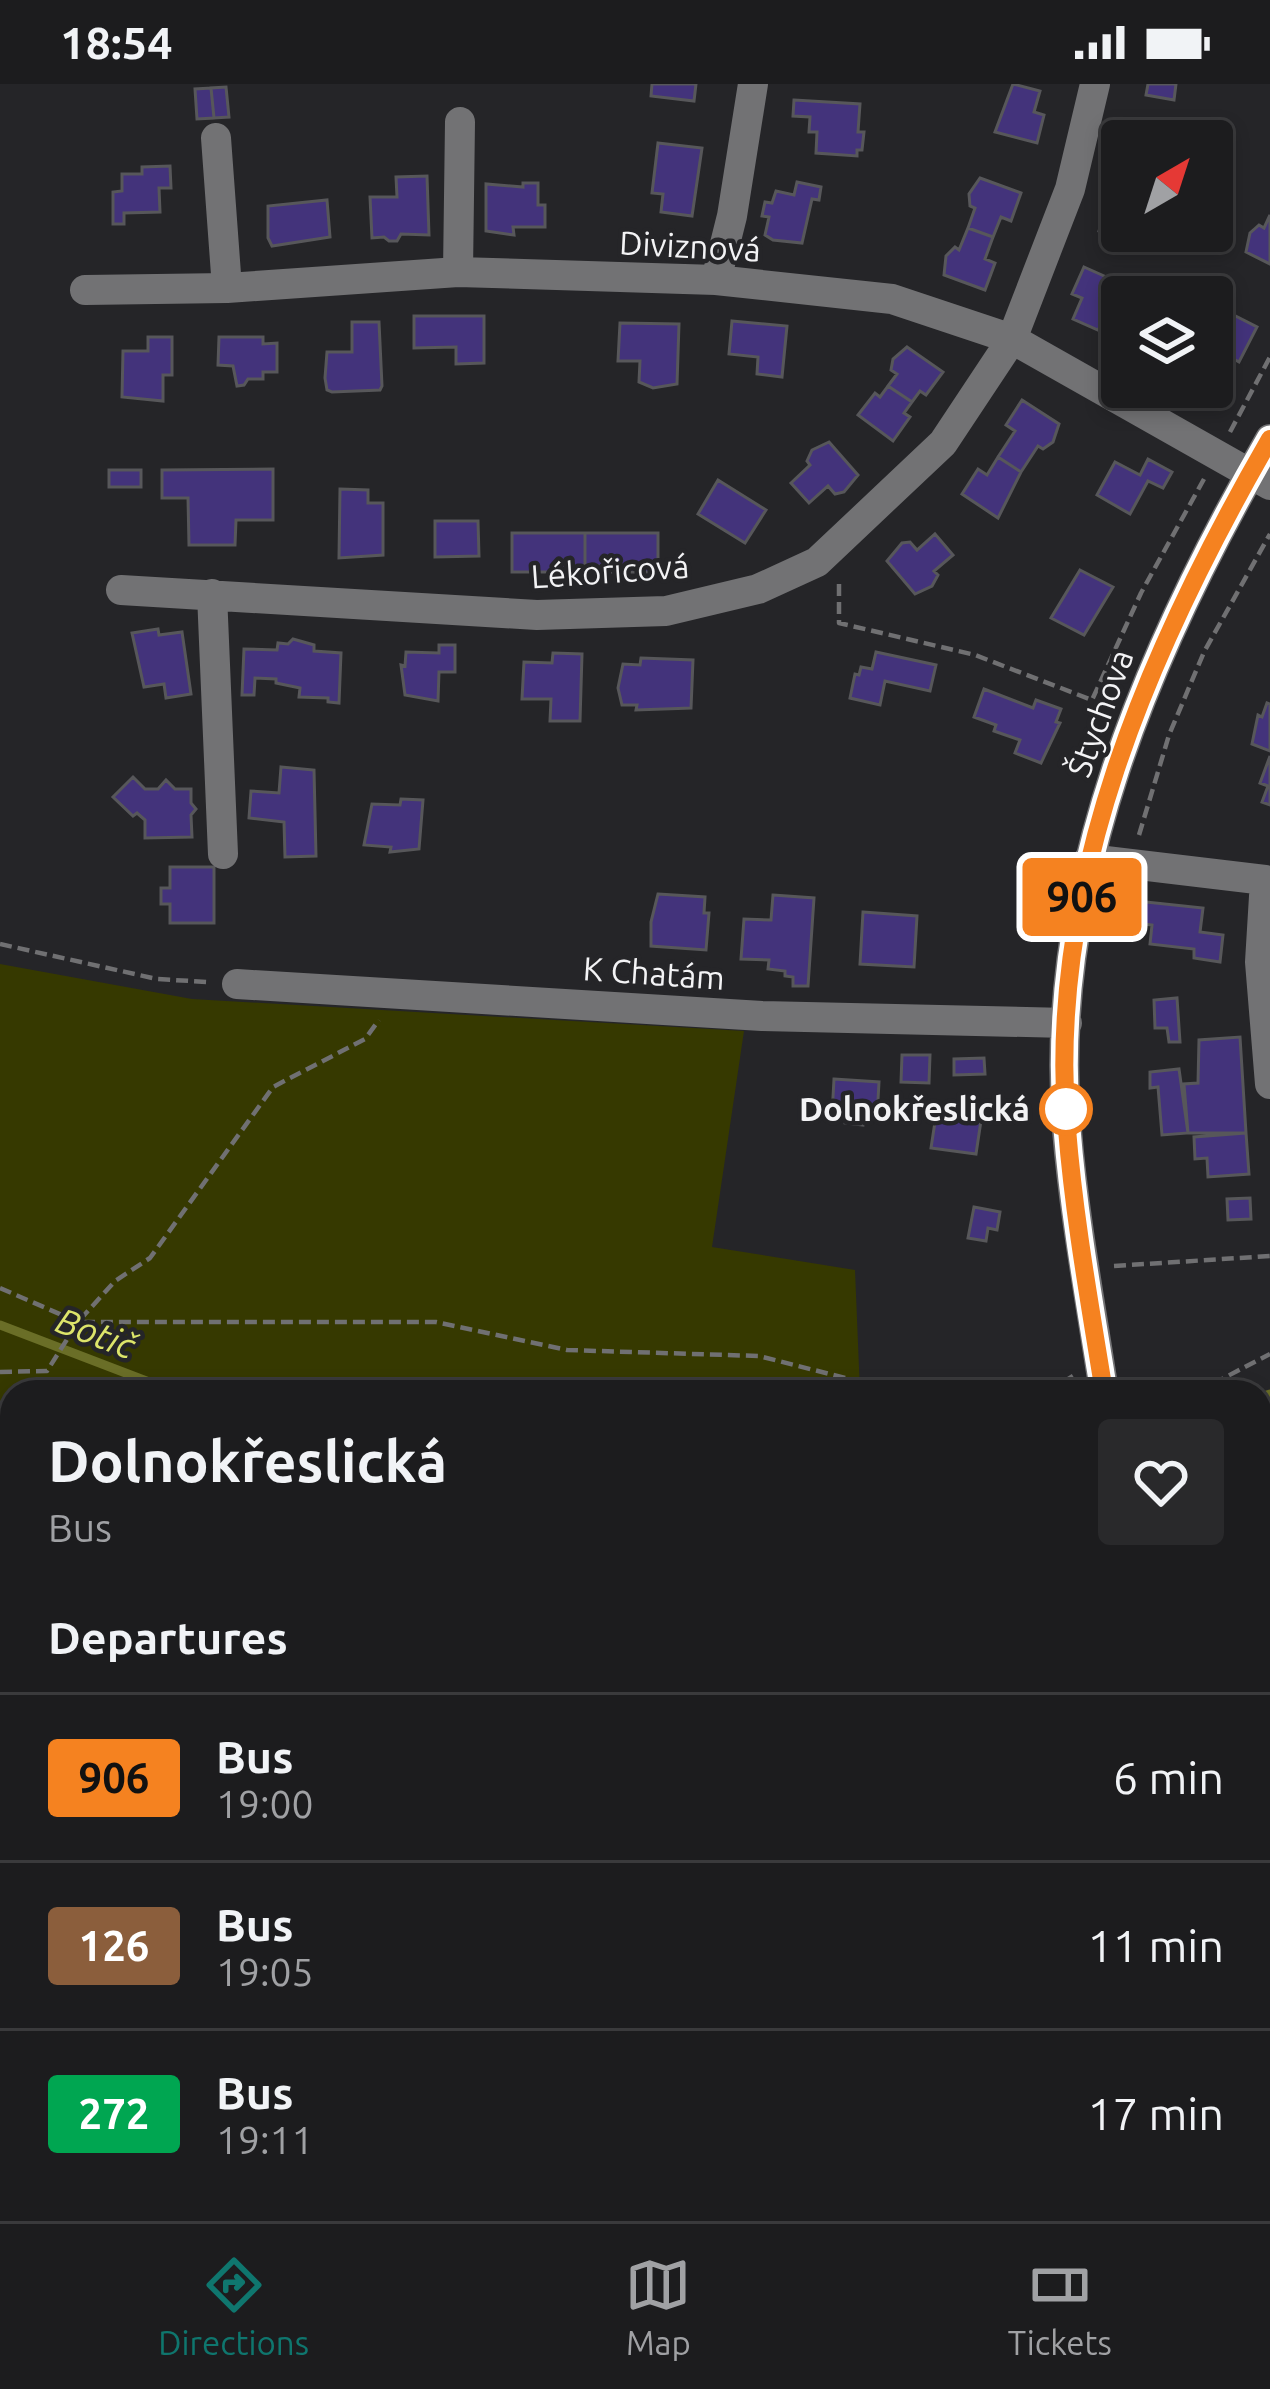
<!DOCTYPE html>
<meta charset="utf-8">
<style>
:root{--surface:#1c1c1e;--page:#29292b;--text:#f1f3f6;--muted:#a0a1a4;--line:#3a3a3c;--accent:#0f766e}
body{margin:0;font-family:Ubuntu,sans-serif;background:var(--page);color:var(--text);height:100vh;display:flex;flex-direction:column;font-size:45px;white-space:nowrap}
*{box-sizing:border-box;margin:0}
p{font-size:39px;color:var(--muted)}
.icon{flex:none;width:66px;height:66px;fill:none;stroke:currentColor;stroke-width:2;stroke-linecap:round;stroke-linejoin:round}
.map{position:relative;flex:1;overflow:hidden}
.details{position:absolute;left:0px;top:1296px;width:1272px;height:843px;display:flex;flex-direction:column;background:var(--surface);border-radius:36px 36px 0 0;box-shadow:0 6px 18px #0003,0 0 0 3px var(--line)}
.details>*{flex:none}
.badge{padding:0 24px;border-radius:9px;font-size:42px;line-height:78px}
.needle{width:78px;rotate:39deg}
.tools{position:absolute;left:1101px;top:36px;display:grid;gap:24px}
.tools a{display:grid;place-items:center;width:132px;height:132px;border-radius:12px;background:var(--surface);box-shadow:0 6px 18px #0003,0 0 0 3px var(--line);font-size:60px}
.map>.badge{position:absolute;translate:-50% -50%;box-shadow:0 0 0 6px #fff}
h2{padding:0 48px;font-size:45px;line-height:108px}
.round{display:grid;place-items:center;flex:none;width:126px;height:126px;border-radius:12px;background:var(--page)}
.headline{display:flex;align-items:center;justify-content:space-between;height:204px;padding:0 48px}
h1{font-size:57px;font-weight:700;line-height:90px}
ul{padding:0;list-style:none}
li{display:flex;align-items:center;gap:36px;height:168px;padding:0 48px;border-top:3px solid var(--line)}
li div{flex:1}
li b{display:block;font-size:45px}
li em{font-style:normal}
li .badge{min-width:132px;font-weight:700;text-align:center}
.status{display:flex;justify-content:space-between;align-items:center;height:84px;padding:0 60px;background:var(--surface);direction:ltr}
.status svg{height:33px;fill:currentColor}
.tabs{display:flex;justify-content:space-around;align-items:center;height:168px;border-top:3px solid var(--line);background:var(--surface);font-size:33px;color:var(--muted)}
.tabs a{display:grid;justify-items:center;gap:6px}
.tabs .selected{color:var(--accent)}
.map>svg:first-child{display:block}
.green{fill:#363900}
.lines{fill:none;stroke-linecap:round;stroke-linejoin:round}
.stream{stroke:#6a6e27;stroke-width:9}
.building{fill:#43337b;stroke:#57575a;stroke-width:3}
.path{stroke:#707072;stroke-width:4.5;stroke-dasharray:12 6;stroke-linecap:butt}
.minor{stroke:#727274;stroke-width:30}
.line-casing{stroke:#fff;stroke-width:27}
.line{stroke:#f58220;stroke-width:18}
.stop-dot{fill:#fff;stroke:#f58220;stroke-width:6}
.labels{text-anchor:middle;stroke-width:9;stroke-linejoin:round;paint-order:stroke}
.street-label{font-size:33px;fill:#f3f3f5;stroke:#252528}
.stop-label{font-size:33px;font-weight:bold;fill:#f3f3f5;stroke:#252528;text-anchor:end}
.water-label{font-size:36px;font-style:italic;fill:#dde56a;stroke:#252528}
</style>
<div class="status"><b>18:54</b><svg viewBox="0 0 49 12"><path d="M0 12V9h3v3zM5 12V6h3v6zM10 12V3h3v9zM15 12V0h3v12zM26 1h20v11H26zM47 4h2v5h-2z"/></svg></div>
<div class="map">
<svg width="1270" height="2137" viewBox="0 0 1270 2137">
<rect width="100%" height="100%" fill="#252528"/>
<path class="green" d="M0,880L192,915L744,947L712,1163L855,1186L860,1308H12V1494H0Z"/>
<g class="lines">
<path class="stream" d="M0,1241L170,1306L246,1308
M1260,1313L1270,1310"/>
</g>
<path class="building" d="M652,0H696L694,17L651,12Z
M1013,0L1040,7L1034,28L1044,31L1037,59L995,48Z
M1148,0H1176L1174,16L1146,11Z
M226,3L229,33L214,34L211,4Z
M211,4L214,34L197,35L195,5Z
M794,16L860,20L858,48H864L862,66H857V72L816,69L817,48H809L810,33L793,32Z
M658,59L702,64L692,132L661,128L663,110L652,109Z
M170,82L171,104H159L160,128L124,129V140H113V108L122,107V90H142V83Z
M427,92L429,151L401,150L397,157H389L384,153L372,154L370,113H397L396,93Z
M980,94L1021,109L1011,137L1001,133L993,153L968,144L975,124L970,122L969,110Z
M797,98L821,103L819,116L812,115L802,159L773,156L765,151L769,133L762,132L765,118L772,119L776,107L794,111Z
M523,99H538V121H545V143H513L514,151L486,147V100L523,103Z
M1122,108V147H1149L1140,159L1099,147L1108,118L1118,122Z
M327,116L330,153L272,162L268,154V122Z
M1270,131V180L1246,168L1250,149L1259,141L1264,144Z
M968,144L993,153L985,175L995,179L985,206L944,191L946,172L955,163L959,166Z
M1084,183L1124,201L1098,246L1073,235L1082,214L1072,210Z
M1212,220L1257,243L1239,278L1230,273L1222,289L1213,292Z
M414,232H484V279L456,280V263L414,264Z
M732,237L787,242L782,293L757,290L758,273L729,270Z
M352,238H379L382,302L380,306L332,308L327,306L325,294L327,268H352Z
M620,239L679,240L677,300L653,304L639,298L640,277H618Z
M148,253H172V291H163V317L122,313L123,267H148Z
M219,253H263V260L277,259V288H263V295H248L244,301L237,302L233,282L218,281Z
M907,263L943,288L926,311L920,307L912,318L888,302L897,290L891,286L893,275Z
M888,302L912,318L904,329L910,333L893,357L858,331L875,309L880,313Z
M1022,316L1059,340L1053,358L1043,365L1038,362L1021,388L998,373L1015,347L1006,341Z
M829,358L858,391L844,408L835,410L828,402L809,419L791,399L810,381L807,377L812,366Z
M998,373L1021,388L998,434L962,410L978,385L987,391Z
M1148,375L1172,388L1163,404L1148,397L1130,430L1097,411L1115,378L1140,391Z
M273,385V436H236L235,461H189L188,414H162V386Z
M109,386H141V403H109Z
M718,396L766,426L745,459L698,430Z
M340,405L368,406V419H383V471L339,474Z
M435,437H478L479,472L435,473Z
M512,449H585V482H565V488H512Z
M585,449H658V488H605V482H585Z
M935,450L953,471L934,487L938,491L932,502L915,510L887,477L902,459L910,458L917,466Z
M1080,486L1113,503L1084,551L1051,534Z
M158,545L159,551L182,548L191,610L166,614L164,600L144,603L132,549Z
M293,555L314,561V567L341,569L339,619L328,618V614L299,613L300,604L276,599V595L255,594L254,611H242L244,565L277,566L278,559L288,560Z
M439,561H455V588H439L438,617L405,611L401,581L405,582L406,568L439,569Z
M876,568L936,581L930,607L885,597L880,621L850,614L855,590L859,591L861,583L872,585Z
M553,569L582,570L580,637H550L551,615H522L524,578L552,579Z
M641,574L693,576L691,624L636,626L637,621H622L618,604L623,580L640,581Z
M984,605L1033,624L1036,616L1061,625L1056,638L1060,639L1041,679L1015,669L1020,656L994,647L996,641L974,633Z
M1267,619L1270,620V667L1252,660L1258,631L1262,633Z
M1270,672V721L1262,718L1268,702L1260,699Z
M281,683L314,686L316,772L285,773L284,738L249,734L251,707L279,709Z
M133,693L145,705H158L166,696L175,705H191V719L196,725L191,731L192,753L145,754V736L137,729L133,732L113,713Z
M401,715L423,716L419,765L390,768L391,763L364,761L372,720L400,721Z
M170,783H214V839H170V820H161V804H170Z
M658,810L705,813L704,829H709L706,866L651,862V838Z
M773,811L814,814L808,902H793V893L785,892V887L768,885L769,876L741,875L744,835L771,836Z
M1146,818L1203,824L1200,848L1223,851L1220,878L1194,874V865L1150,860L1152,841L1144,840L1140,832Z
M863,828L917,832L914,883L860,880Z
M1177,914L1180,958H1169L1167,944H1155L1154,916Z
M1240,953L1246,1049H1188L1184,1000L1198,999L1199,956Z
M902,971H930L929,999L901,998Z
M984,974L985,990L954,991V975Z
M1179,985L1188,1049L1162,1051L1158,1003L1150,1004V988Z
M834,995L879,998L877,1034L864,1033L863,1041L845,1039V1032L832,1031Z
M937,1025L982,1030L976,1070L931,1064Z
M1246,1049L1249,1090L1208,1093L1207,1074L1195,1075L1194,1053Z
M1250,1114L1251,1135L1228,1136L1227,1115Z
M974,1123L1000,1128L997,1146L988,1144L986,1157L968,1154Z
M1260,1396L1261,1402L1266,1401L1269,1419L1264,1420L1270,1422V1443L1260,1444Z
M1260,1485H1270V1502L1260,1503Z
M1260,1506H1263L1267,1544H1260Z
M1263,1782L1270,1787L1269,1804L1260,1797Z
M1268,1836L1270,1838V1864L1260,1855V1846Z
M1270,1961V2018L1260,2011V1995L1268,1982L1260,1974V1965Z
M1270,2046V2091L1260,2107V2061Z
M230,2127H283L288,2136L226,2137L233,2133Z
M473,2127H505L510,2137H473L469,2129Z
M932,2127L940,2137H907L900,2128Z
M1147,2127H1191L1183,2137H1159Z"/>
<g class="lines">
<path class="path" d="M1230,348L1270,273
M839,500V539L975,571L1092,616L1141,509L1204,395
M1139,751L1169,651L1204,568L1270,450
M0,860L157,895L207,898
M1114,1182L1270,1172
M0,1204L78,1238H436L567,1266L759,1272L861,1298L1007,1303L1060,1300L1073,1292
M0,1288L47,1287L78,1238L115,1197L150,1174L273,1003L365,955L379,936
M1197,1308L1270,1270
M0,1972L12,1965"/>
<path class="minor" d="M216,54L227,204
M458,188L460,38
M716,196L732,132L753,0
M85,206L227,204L458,188L716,196L892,215L1012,255L1270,401
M121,506L537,531L666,527L758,505L817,478L943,359L1012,255L1070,105L1095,0
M212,510L223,770
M1089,775L1265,796L1260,878L1270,1000
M237,900L762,932L1067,939
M1104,1308C1091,1221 1074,1133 1067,1046C1046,799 1150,563 1270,355
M1260,1354L1270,1350
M0,1534L12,1530
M1260,1596H1270
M1260,1742L1270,1750
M1260,1881L1270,1889
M1260,1935L1270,1941
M380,2137L393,2127
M1066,2137L1076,2127"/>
</g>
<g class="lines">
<defs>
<path id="line" d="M1104,1308C1090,1221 1074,1133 1067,1045C1046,799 1150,563 1270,355"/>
</defs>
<use href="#line" class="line-casing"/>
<use href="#line" class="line"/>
</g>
<circle class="stop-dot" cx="1066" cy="1025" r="24"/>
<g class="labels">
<g class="street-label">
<text transform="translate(690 162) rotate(3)" y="12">Diviznová</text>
<text transform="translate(610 487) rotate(-4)" y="12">Lékořicová</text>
<text transform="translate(1100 629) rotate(-70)" y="12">Štychova</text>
<text transform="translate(654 889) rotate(4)" y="12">K Chatám</text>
</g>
<g class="stop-label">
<text x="1030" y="1037">Dolnokřeslická</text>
</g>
<g class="water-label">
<text transform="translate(96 1249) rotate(21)" y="13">Botič</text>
</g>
</g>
</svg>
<div class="tools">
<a><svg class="needle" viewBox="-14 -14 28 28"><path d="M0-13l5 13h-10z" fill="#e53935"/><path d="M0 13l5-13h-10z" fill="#a0a1a4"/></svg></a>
<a><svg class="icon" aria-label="layers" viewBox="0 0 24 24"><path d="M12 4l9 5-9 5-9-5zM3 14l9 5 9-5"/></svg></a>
</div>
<b class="badge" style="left:1082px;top:813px;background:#f58220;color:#111">906</b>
<section class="details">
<div class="headline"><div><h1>Dolnokřeslická</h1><p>Bus</p></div><a class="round"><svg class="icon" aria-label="heart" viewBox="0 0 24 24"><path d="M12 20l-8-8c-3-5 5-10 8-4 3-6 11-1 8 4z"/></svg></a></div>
<h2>Departures</h2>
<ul>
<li><span class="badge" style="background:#f58220;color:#111">906</span><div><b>Bus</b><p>19:00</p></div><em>6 min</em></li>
<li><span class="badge" style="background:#8b5e3c;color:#fff">126</span><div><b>Bus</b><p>19:05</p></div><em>11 min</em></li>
<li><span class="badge" style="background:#00a651;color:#fff">272</span><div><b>Bus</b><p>19:11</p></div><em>17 min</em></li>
</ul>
</section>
</div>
<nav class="tabs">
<a class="selected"><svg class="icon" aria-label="directions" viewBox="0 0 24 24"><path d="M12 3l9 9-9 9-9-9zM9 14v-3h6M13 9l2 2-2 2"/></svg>Directions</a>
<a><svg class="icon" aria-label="map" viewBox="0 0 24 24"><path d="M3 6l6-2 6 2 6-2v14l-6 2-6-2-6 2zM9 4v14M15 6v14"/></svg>Map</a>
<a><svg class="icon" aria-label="tickets" viewBox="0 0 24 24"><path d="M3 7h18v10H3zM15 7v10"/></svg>Tickets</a>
</nav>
